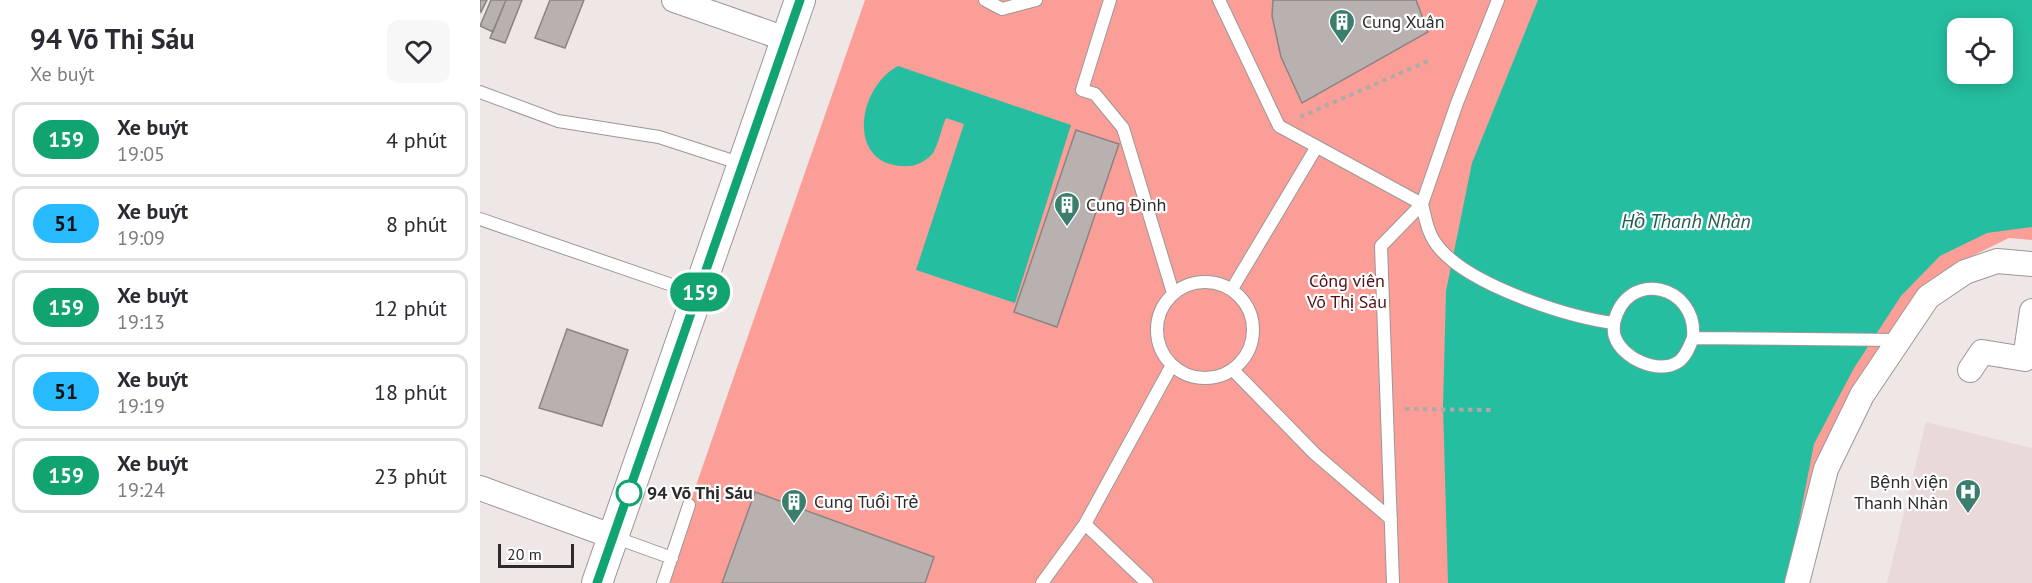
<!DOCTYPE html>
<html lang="vi">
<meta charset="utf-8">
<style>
:root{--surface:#fff;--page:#f7f7f7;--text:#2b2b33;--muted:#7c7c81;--line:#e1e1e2}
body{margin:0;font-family:"PT Sans",sans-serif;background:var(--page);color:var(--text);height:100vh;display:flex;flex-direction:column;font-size:22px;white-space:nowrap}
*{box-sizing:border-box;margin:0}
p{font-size:20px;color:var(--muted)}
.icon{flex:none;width:33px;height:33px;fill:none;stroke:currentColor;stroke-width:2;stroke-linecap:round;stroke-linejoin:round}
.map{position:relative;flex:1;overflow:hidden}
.sheet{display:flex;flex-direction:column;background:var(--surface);width:480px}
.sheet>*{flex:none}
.badge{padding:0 12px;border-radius:20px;font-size:21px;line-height:39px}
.buttons{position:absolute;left:1467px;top:18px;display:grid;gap:12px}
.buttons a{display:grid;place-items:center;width:66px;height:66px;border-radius:12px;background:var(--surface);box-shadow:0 3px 15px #0003;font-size:30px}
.scale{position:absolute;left:18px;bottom:15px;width:76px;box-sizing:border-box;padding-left:6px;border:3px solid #2d2a2a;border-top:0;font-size:16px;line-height:21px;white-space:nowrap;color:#2d2a2a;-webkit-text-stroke:4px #fff;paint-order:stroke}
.map>.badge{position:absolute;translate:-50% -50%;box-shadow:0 0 0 3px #fff}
.round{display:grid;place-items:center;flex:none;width:63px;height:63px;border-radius:12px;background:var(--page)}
.headline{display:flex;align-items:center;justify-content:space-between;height:102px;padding:0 30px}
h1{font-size:28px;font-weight:600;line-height:45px}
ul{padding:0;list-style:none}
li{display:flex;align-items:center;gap:18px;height:75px;margin:0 12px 9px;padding:0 18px;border:3px solid var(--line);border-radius:12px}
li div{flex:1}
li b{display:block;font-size:22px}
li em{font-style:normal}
li .badge{min-width:66px;font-weight:700;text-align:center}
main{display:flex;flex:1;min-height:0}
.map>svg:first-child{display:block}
.built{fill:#e9d9d8}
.green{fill:#fc9e98;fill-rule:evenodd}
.water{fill:#26bea0;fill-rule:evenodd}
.building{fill:#b8b1b0;stroke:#8b8483;stroke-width:1.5}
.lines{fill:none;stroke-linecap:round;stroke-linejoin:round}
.service-casing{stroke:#9d9696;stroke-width:14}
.minor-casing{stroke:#9d9696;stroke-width:26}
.tertiary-casing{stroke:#9d9696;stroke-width:32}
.path{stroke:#afa9a8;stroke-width:4;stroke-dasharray:4.5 4.5;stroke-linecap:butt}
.service{stroke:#fff;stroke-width:12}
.minor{stroke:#fff;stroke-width:24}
.tertiary{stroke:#fff;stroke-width:30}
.line-casing{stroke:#fff;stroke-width:14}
.line{stroke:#11a471;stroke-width:9}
.stop-dot{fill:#fff;stroke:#11a471;stroke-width:3}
.labels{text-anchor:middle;stroke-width:4.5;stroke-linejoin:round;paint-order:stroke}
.poi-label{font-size:18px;fill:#2d2a2a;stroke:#fff;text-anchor:start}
.park-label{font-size:18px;fill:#500f12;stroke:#fff}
.stop-label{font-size:18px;font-weight:bold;fill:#2d2a2a;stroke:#fff;text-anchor:start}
.water-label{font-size:20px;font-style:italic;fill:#235b4e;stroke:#fff}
</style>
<main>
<section class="sheet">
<div class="headline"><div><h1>94 Võ Thị Sáu</h1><p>Xe buýt</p></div><a class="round"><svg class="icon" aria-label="heart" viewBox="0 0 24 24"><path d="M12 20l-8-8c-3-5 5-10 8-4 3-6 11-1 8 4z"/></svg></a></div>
<ul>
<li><span class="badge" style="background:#11a471;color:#fff">159</span><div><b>Xe buýt</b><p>19:05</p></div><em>4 phút</em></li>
<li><span class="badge" style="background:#27baff;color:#111">51</span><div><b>Xe buýt</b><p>19:09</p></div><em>8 phút</em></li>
<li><span class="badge" style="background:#11a471;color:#fff">159</span><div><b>Xe buýt</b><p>19:13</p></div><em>12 phút</em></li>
<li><span class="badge" style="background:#27baff;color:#111">51</span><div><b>Xe buýt</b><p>19:19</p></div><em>18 phút</em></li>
<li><span class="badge" style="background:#11a471;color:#fff">159</span><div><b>Xe buýt</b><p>19:24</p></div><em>23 phút</em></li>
</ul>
</section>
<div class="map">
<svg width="1552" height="583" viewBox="0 0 1552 583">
<rect width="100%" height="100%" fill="#efe7e6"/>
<path class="built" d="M1446,422L1552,448V583H1407Z"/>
<path class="green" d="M385,0H1552V240L1529,238L1484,260L1447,296L1358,456L1328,583H182ZM1478,28H1522V74H1478Z"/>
<path class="water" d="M1058,0H1552V227L1507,233L1460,256L1421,296L1374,368L1334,444L1307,583H968L963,406L966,291L992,163ZM1478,28H1522V74H1478Z
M418,66L591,125L535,303L436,270L484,124L466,118C461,129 459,143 453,153C449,159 437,166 430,166C365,170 376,88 418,66Z"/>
<path class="building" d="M0,0H7L1,12L0,9Z
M11,0H26L13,32L0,26Z
M26,0H42L25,43L10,38Z
M70,0H104L85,48L55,38Z
M793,0H936L948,32L822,103L801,57L792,16Z
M596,130L639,144L577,327L534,312Z
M87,329L148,350L122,426L59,408Z
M275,492L454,557L445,583H242Z"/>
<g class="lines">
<defs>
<path id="service" d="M505,0L522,9L556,0
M630,0L602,90L615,94L643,128L693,293
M739,0L799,126L942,204
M0,92L78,121L179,137L262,164
M942,204C946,221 948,236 961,250C993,286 1087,317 1134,323C1146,268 1218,284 1213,338L1418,340
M0,219L218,294
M677 330a48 48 0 1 1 96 0a48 48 0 1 1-96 0Z
M752,289L836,148
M1134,323C1134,327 1133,333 1135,337C1142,358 1178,375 1198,362C1206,357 1210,345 1213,338
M753,370L835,454L911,519
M605,524L667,583
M134,537L192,558
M183,583L209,505
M562,583L605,524L692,365
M913,583L901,246L942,204L977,103L1018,0"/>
<path id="minor" d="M194,0L306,39
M1490,370L1502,352L1545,359L1552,311
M0,488L134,537
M1317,583L1346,469L1382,395L1448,297L1485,272L1517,261L1552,264"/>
<path id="tertiary" d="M117,583L320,0"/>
</defs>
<use href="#service" class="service-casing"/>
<use href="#minor" class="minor-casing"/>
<use href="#tertiary" class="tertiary-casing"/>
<path class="path" d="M820,117L948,61
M925,409L1013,410"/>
<use href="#service" class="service"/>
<use href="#minor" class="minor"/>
<use href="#tertiary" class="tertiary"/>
</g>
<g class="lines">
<defs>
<path id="line" d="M117,583L320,0"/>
</defs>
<use href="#line" class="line-casing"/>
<use href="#line" class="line"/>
</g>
<defs>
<symbol id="building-pin" viewBox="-11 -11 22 30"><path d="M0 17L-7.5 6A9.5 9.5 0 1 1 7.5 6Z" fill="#3c7e6e" stroke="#fff"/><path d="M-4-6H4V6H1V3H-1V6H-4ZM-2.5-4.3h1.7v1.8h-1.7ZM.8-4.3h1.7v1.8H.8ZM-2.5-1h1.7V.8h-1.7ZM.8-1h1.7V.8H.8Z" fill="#fff"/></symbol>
<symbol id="hospital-pin" viewBox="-11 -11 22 30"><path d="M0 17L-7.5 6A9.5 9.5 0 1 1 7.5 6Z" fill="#3c7e6e" stroke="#fff"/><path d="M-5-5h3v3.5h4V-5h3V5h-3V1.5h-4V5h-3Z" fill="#fff"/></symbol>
</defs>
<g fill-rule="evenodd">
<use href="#building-pin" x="847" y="7" width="30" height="40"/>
<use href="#building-pin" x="572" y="190" width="30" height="40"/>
<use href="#hospital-pin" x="1473" y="477" width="30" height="40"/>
<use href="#building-pin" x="299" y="487" width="30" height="40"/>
</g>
<circle class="stop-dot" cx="149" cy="493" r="12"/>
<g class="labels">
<g class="poi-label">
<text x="882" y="28">Cung Xuân</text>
<text x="606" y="211">Cung Đình</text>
<text x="1468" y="488" text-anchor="end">Bệnh viện<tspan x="1468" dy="21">Thanh Nhàn</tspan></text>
<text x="334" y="508">Cung Tuổi Trẻ</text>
</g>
<g class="park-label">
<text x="867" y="287">Công viên<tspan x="867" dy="21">Võ Thị Sáu</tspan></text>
</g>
<g class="stop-label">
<text x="167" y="499">94 Võ Thị Sáu</text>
</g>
<g class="water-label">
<text x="1206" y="228">Hồ Thanh Nhàn</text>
</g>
</g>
</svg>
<div class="buttons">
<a><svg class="icon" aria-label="locate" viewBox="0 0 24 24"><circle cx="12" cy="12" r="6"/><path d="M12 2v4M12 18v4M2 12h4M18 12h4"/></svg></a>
</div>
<div class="scale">20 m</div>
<b class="badge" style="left:220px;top:292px;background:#11a471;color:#fff">159</b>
</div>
</main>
